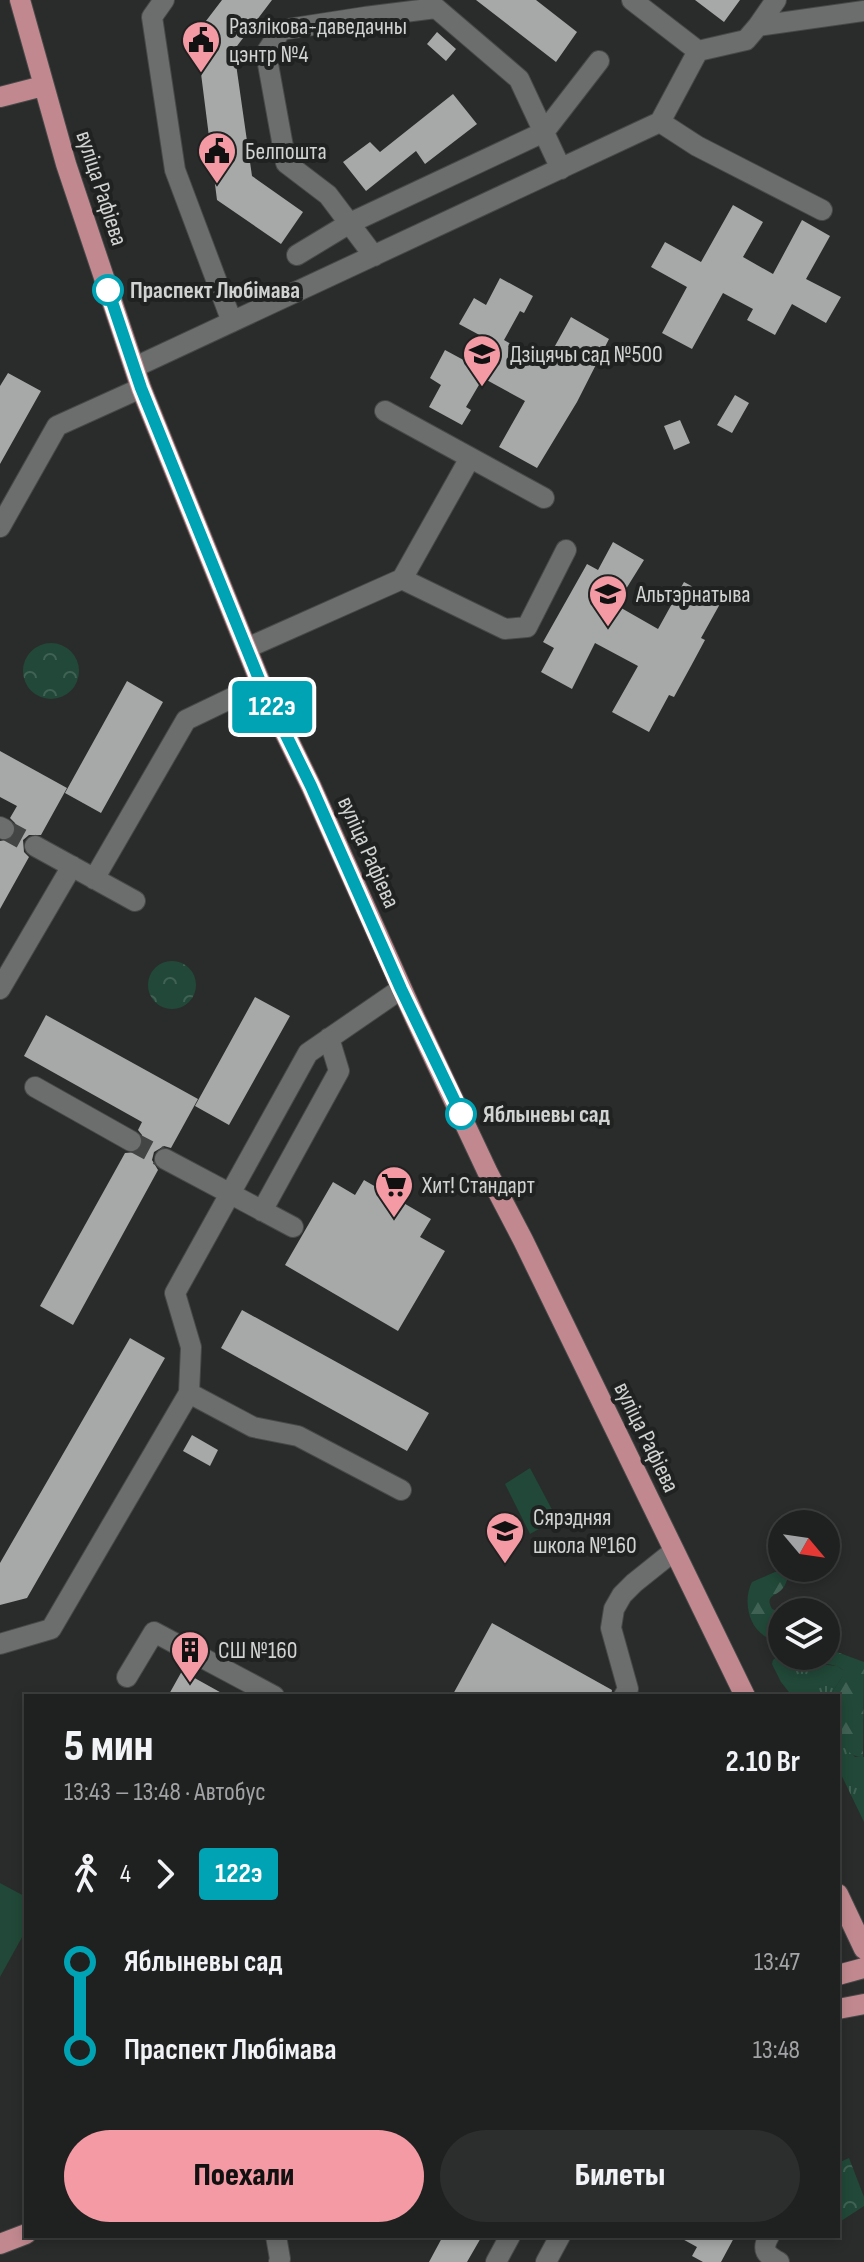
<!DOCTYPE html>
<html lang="ru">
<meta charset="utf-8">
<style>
:root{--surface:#1f2120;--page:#2c2e2d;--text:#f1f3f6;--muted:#a1a3a5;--line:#3c3e3e;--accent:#f49aa4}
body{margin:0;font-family:"Sofia Sans Condensed",sans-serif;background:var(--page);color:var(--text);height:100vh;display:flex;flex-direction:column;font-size:30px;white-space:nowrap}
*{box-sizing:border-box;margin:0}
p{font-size:26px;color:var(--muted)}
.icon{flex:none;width:44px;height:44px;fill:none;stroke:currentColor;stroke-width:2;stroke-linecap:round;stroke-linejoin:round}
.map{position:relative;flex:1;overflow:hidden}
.side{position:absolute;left:24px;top:1694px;width:816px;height:544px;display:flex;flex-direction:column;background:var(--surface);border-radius:0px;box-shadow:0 4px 12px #0003,0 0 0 2px var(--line)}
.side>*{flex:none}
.badge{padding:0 16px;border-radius:6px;font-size:28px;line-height:52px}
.needle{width:52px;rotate:119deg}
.controls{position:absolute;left:768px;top:1510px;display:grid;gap:16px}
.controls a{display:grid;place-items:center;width:72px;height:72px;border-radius:50%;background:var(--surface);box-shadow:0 4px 12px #0003,0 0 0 2px var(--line);font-size:40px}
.map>.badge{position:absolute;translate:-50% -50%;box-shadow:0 0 0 4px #fff}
.legs{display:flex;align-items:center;gap:12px;height:88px;padding:0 40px;font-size:26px}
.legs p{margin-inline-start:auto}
.overview{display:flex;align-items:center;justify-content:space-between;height:136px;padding:0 40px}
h1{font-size:44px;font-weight:800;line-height:60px}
.primary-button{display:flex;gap:16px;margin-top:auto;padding:16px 40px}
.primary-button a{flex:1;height:92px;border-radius:48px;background:var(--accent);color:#111;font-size:32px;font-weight:800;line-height:92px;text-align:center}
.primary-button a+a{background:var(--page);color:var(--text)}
ul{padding:0 40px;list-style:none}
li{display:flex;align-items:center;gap:28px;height:88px;font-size:30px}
li i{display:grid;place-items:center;width:12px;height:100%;margin:0 10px;background:currentColor}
li i::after{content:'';width:20px;height:20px;margin:-10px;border:6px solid;border-radius:50%;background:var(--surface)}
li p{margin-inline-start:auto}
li:first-child i{background:linear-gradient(#0000 50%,currentColor 0)}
li:last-child i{background:linear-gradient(currentColor 50%,#0000 0)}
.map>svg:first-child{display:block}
.grass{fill:url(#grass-tufts)}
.forest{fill:url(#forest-firs)}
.park{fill:url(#park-crowns)}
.pitch{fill:#214838}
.building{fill:#a6a9a8}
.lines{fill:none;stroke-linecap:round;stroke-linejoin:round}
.minor-tunnel{stroke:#424543;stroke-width:20;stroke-dasharray:20 10;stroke-linecap:butt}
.minor-casing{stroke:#474948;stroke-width:22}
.major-casing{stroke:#474948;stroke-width:22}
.minor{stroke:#6b6e6c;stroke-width:20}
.major{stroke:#c1898f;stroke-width:20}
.line-1-casing{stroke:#fff;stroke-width:18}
.line-1{stroke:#00a3b4;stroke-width:12}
.stop-1-dot{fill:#fff;stroke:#00a3b4;stroke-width:4}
.labels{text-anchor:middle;stroke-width:8;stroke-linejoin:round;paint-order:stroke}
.poi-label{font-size:24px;fill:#d1d3d2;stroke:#1f2220;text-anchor:start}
.street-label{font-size:24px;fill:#d1d3d2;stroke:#1f2220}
.stop-label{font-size:24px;font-weight:bold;fill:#d1d3d2;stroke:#1f2220;text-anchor:start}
</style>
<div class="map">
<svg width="864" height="2262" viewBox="0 0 864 2262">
<defs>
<pattern id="grass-tufts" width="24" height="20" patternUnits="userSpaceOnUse" patternTransform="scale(2)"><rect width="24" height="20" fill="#214838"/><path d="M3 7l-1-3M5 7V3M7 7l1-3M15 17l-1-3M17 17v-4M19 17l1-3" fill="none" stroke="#406254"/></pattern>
<pattern id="forest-firs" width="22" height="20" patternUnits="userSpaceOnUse" patternTransform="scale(2)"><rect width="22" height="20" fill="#214838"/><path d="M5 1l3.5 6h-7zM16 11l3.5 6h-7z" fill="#406254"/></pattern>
<pattern id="park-crowns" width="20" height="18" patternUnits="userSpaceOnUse" patternTransform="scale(2)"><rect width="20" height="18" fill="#214838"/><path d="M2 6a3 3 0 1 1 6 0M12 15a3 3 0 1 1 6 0" fill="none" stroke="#406254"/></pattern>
</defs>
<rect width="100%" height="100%" fill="#292c2a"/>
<path class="grass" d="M782,1653V1656H804L818,1664L837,1666L843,1670L844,1674L830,1696H792L781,1682L772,1664L773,1660Z
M838,1737L855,1757H864V1822L838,1768Z"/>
<path class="forest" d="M775,1572H785L788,1578C787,1580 785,1586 783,1588C777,1597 764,1594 772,1609L782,1613C782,1625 784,1634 772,1639C749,1633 742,1601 752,1582Z
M826,1648L864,1662L863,1757C853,1758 842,1748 838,1738C835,1728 838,1706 838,1696H830L842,1677L843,1670C831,1660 818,1668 804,1656H826Z"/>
<path class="park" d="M23 671a28 28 0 1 1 56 0a28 28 0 1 1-56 0Z
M148 985a24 24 0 1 1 48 0a24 24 0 1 1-48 0Z
M849,2158L864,2197V2206L838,2223V2163Z"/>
<path class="pitch" d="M530,1468L557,1519L530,1534L505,1484Z
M0,1883L26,1897V1930L0,1977Z"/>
<path class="building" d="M222,0H272L234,50L252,176L303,212L281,244L217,200L196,34Z
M476,0H536L577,32L556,62Z
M695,0H740L724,22Z
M437,32L456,49L446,61L427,44Z
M453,94L477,124L425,164L416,151L366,191L343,162L370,142L380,152Z
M733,205L763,222L743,257L773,274L802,220L830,236L806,279L841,297L826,323L792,304L775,335L747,320L753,309L723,293L692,349L662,333L687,287L651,267L665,242L701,262Z
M500,278L533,296L524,313L520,311L504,340L545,364L571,317L609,339L577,402L537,468L499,447L525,401L483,378L466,407L471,410L462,425L429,407L441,385L430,378L445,350L471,364L485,338L459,324L474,298L486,305Z
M8,373L41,391L0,464V386Z
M735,395L749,403L732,433L717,425Z
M680,420L690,443L674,450L664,426Z
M613,542L644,560L616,605L658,629L684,582L721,602L701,638L705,640L691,666L674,697L669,695L649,732L612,712L638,666L595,643L572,689L541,672L554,648L543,642L587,564L598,570Z
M127,681L163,702L101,813L65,793Z
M0,751L67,788L41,835H29L23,840L24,852L29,857L0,909V841L12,839L17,829L15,823L10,818L17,806L0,797Z
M255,997L290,1016L229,1125L195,1106Z
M46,1015L198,1099L171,1148L164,1146L154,1152L152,1160L158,1170L73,1325L40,1306L125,1153L137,1152L143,1147L142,1135L138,1130L142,1122L24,1056Z
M364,1180L431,1219L420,1237L445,1251L398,1331L285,1265L333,1182L355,1195Z
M242,1310L429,1413L407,1451L221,1348Z
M130,1338L165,1358L27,1598L0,1605V1563Z
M192,1435L218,1450L210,1466L183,1451Z
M492,1623L612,1690L611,1696H452Z
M182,1671L227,1696H168Z
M443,2236H482L467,2262H429Z
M677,2236H735L721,2262H703L692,2256L697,2247Z"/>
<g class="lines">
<path class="minor-tunnel" d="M4,829L35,846
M131,1141L165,1159"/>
<defs>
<path id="minor" d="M164,0L152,17L175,170L232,322
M632,0L698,51
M758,26L776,0
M660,122L697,146L822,210
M297,255L350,223L544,132L599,61
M374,256L328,195L286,163L266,53L281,30L365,17L436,8L519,79L561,169
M135,367L660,122L698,51L746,40L758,26L864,11
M385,411L544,498
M0,527L57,426L141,388
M402,579L505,629L527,627L566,550
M247,648L402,579L470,458
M0,827L4,829
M35,846L135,901
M94,879L186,720L261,684
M0,989L72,866
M35,1087L131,1141
M165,1159L293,1227
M262,1211L339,1071L329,1038
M189,1393L253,1427L298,1436L401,1490
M0,1644L51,1629L189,1393L191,1347L175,1293L308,1053L401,989
M127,1677L154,1632L274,1696
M624,1696L628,1689L611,1628L614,1609L622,1595L634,1583L674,1551
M276,2236L280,2259L279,2262
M769,2236C761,2250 766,2255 779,2262
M496,2262L510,2236
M546,2262L560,2236"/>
<path id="major" d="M20,0L66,164L141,388L261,684L311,786L415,1018L488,1173L523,1240L745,1696
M0,97L43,86
M838,1894L864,1949
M838,1975L864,1968
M838,2009L864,2004
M0,2244L26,2234"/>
</defs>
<use href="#minor" class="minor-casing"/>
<use href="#major" class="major-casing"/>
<use href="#minor" class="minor"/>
<use href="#major" class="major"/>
</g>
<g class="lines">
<defs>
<path id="line-1" d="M108,290L141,388L261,684L311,786L401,989L461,1114"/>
</defs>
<use href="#line-1" class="line-1-casing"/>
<use href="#line-1" class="line-1"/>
</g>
<defs>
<symbol id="civic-pin" viewBox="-11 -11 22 30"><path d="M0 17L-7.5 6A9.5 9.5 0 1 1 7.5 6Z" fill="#f49aa4" stroke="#1f2220"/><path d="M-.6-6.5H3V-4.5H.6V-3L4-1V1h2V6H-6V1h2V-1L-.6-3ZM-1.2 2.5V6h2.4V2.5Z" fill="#111"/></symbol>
<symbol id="school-pin" viewBox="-11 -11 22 30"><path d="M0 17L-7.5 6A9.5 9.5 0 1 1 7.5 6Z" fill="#f49aa4" stroke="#1f2220"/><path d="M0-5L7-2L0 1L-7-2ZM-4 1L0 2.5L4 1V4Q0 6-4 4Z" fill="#111"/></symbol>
<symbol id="supermarket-pin" viewBox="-11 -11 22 30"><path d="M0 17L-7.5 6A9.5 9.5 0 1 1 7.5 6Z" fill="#f49aa4" stroke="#1f2220"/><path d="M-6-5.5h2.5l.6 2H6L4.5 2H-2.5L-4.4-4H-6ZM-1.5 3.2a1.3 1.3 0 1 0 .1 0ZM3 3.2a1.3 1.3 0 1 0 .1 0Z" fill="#111"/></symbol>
<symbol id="building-pin" viewBox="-11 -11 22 30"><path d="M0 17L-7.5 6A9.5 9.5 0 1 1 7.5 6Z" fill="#f49aa4" stroke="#1f2220"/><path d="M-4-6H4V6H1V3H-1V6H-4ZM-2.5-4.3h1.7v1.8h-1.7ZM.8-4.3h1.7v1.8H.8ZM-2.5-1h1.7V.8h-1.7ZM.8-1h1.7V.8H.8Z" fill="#111"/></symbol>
</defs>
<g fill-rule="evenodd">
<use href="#civic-pin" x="179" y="18" width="44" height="60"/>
<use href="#civic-pin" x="195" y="129" width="44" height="60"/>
<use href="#school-pin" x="460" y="332" width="44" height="60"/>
<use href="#school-pin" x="586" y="572" width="44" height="60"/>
<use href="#supermarket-pin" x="372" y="1163" width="44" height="60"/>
<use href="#school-pin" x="483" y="1509" width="44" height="60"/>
<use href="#building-pin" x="168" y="1628" width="44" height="60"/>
</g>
<g class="stop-1-dot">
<circle cx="108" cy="290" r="14"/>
<circle cx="461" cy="1114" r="14"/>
</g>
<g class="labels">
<g class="poi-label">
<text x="229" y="34">Разлікова-даведачны<tspan x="229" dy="28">цэнтр №4</tspan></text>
<text x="245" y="159">Белпошта</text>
<text x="510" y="362">Дзіцячы сад №500</text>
<text x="636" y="602">Альтэрнатыва</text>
<text x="422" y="1193">Хит! Стандарт</text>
<text x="533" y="1525">Сярэдняя<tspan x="533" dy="28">школа №160</tspan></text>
<text x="218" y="1658">СШ №160</text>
</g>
<g class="street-label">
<text transform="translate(102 188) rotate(72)" y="8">вуліца Рафіева</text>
<text transform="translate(369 852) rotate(66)" y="8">вуліца Рафіева</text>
<text transform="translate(647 1437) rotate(64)" y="8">вуліца Рафіева</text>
</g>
<g class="stop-label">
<text x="130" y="298">Праспект Любімава</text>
<text x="483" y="1122">Яблыневы сад</text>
</g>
</g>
</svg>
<div class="controls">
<a><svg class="needle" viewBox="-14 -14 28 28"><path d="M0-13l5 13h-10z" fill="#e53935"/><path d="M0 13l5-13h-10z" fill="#a1a3a5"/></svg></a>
<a><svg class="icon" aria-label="layers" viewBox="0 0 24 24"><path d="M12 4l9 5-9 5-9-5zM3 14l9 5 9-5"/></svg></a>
</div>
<b class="badge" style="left:272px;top:707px;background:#00a3b4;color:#fff">122э</b>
<section class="side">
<div class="overview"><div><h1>5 мин</h1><p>13:43 – 13:48 · Автобус</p></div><b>2.10 Br</b></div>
<div class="legs"><svg class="icon" aria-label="walk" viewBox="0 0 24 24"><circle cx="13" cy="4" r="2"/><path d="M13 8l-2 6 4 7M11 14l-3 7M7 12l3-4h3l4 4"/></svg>4<svg class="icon" aria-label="forward" viewBox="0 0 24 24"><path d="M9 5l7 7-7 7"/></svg><b class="badge" style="background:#00a3b4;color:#fff">122э</b></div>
<ul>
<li><i style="color:#00a3b4"></i><b>Яблыневы сад</b><p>13:47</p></li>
<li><i style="color:#00a3b4"></i><b>Праспект Любімава</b><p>13:48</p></li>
</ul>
<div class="primary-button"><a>Поехали</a><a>Билеты</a></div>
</section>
</div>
